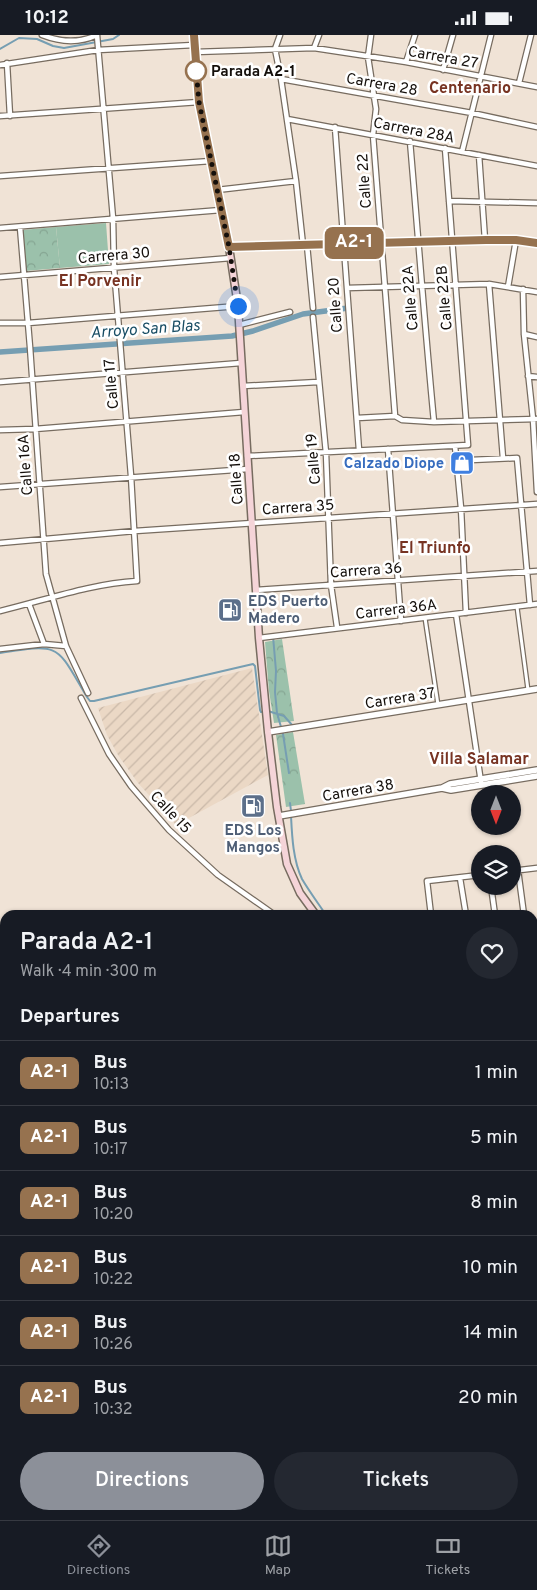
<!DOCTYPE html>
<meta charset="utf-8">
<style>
:root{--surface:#171b24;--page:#242831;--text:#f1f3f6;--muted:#9ea1a6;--line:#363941;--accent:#8c9099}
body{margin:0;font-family:Overpass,sans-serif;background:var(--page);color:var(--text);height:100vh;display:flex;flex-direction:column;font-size:19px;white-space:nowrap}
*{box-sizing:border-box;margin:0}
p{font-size:16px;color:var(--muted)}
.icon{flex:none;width:28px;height:28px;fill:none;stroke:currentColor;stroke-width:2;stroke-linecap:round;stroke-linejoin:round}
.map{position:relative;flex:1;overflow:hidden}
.side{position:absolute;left:0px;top:875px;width:538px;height:610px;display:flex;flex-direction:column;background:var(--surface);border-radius:15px 15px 0 0;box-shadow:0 1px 4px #0004}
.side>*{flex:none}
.badge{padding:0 10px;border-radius:8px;font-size:18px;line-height:32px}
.needle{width:32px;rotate:180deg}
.tools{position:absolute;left:471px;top:750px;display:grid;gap:10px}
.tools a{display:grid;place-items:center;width:50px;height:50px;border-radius:50%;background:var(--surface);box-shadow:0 1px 4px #0004;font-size:25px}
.you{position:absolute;width:25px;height:25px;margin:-12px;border:4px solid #fff;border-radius:50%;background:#1a73e8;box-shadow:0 0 0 8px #1a73e833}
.map>.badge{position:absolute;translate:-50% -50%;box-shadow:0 0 0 2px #fff}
h2{padding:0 20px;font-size:19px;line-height:45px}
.round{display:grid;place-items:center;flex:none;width:52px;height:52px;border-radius:26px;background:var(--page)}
.overview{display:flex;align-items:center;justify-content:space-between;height:85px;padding:0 20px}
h1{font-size:24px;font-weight:600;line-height:38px}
.cta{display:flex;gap:10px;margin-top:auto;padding:10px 20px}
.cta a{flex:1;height:58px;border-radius:30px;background:var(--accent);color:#fff;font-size:20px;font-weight:600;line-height:58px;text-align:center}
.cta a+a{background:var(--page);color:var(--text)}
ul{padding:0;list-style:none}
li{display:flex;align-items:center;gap:15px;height:65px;padding:0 20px;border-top:1px solid var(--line)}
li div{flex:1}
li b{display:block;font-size:19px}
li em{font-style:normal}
li .badge{min-width:55px;font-weight:700;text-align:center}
.status{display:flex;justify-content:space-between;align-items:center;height:35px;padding:0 25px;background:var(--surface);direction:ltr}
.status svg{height:14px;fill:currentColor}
.tab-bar{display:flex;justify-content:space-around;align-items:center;height:70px;border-top:1px solid var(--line);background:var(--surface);font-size:14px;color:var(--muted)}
.tab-bar a{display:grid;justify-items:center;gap:2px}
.tab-bar .active{color:var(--accent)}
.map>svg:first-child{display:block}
.industrial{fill:url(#industrial-furrows)}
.park{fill:url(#park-crowns)}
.pitch{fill:#9bc1ab}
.water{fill:url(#water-rules)}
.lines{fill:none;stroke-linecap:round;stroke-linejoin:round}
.stream{stroke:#769eb2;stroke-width:2}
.canal{stroke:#769eb2;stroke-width:5.5}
.pedestrian-casing{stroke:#776c60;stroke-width:5.5}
.minor-casing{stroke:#776c60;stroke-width:7}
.tertiary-casing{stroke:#776c60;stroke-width:8}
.secondary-casing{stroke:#776c60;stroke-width:9}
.pedestrian{stroke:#fff;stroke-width:3}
.minor{stroke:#fff;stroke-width:4.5}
.tertiary{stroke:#fff;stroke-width:5.5}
.secondary{stroke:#f5d4d8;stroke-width:6}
.line-casing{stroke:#fff;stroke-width:11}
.line{stroke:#96724f;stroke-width:8}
.walk{stroke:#140f0b;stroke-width:5;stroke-dasharray:0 9}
.stop-dot{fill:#fff;stroke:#96724f;stroke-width:2.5}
.labels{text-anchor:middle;stroke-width:5;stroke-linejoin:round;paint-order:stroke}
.street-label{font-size:15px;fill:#140f0b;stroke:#fff}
.stop-label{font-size:15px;font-weight:bold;fill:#140f0b;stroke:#fff;text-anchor:start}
.shop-label{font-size:15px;font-weight:bold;fill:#366cbe;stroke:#fff;text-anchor:end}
.service-label{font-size:15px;font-weight:bold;fill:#4e5e75;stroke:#fff;text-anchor:start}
.neighbourhood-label{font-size:16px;font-weight:bold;fill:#732;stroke:#fff}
.water-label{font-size:16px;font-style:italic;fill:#184d64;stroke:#fff}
</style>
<div class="status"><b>10:12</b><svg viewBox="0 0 49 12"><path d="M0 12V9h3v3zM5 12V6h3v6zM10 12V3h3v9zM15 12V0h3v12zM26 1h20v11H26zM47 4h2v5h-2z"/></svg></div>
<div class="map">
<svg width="537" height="1485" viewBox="0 0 537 1485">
<defs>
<pattern id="industrial-furrows" width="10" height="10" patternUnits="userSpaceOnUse" patternTransform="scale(1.25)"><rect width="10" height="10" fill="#ebd8c5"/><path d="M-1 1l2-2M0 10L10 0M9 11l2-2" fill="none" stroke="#c9b8a8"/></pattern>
<pattern id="park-crowns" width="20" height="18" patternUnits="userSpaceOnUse" patternTransform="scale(1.25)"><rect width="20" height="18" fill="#9bc1ab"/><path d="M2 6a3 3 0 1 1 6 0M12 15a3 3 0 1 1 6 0" fill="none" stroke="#85a592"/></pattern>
<pattern id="water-rules" width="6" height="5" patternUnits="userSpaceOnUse" patternTransform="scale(1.25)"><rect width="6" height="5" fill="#769eb2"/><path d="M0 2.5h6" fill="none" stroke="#607f8f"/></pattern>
</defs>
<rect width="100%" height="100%" fill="#f0e3d6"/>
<path class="industrial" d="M252,633L268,740L176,790L138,748L118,720L107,700L98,673Z
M0,951H5V1054L0,1050Z
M532,1071H537V1105L533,1107Z
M0,1076H5V1231L0,1232Z
M537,1291V1485H173V1480H532V1292Z
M65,1480H161V1485H108Z"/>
<path class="park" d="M56,192L60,233L25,236L22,195Z
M282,604L294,686L274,688L269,656L265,607Z
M293,697L305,769L286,772L276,700Z"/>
<path class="pitch" d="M106,188L109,229L60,233L56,192Z
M298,739L302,765L289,767L285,741Z"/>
<path class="water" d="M0,1050L5,1054V1072H0Z"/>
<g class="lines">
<path class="stream" d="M0,14L19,3L37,4L53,11L64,13L113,4L119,0
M273,601L276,636L275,657L277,678L283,699L289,738
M0,618C62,608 56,610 87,662L90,666H94L253,629L255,631L260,675L261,677H264
M268,676L284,681L293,691
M290,768L291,776
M291,781C292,801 293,825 302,844C309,856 318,868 326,880
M0,1290H5
M0,1477H5
M40,1480L87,1485"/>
<path class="canal" d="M0,317L232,301L253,296L303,279L348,273"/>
<defs>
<path id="pedestrian" d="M517,572L528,655
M425,583L438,670"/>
<path id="minor" d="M42,0C60,7 78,9 97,0
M280,0L275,14L281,44L296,146L303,210
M371,0L368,22L376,74L373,100L395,381
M314,13L319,0
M195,17L314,13L406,27L537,52
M406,27L415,0
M7,28L10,81
M0,30L98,15L194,10
M443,35L453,0
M281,44L472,78L537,92
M519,48L531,0
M0,81L199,67
M287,84L537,131
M335,92L359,415
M410,106C418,200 425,294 434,387
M462,117L491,0
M479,120L485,205
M0,141L211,126
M217,155L296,146
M449,166L537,168
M20,192L30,312L46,539L66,611L88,658
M0,193L221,175
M307,210L313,273
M0,242L231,223
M489,249L503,423
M508,252L516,205
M347,253L489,249L537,257
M523,254L524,299L533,384L537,457
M313,282L326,418L331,550L337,592L339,593
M0,288H28L238,271
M239,290L290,277
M524,299L537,302
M528,341L537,342
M0,347L241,328
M243,351L318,347
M357,383L395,381L402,385L434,387L537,384
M0,395L35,394L244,377
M455,411L461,473L466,578
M388,414L401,586
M247,421L468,410L445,113
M471,425L517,423L530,570
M0,452L248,434
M0,508L135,496L537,469
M256,555L537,536
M29,569L44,609
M0,576C46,565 89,549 137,546L131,441L114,233L113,183L97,0
M456,579L481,747
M259,603L537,569
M0,614L44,609L66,611
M81,663L109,719L131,751L169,795L218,840L275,880
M518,835L524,880
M512,836L537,833
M460,843L466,880
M491,851L495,880
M431,880L427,846L480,840
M532,908L537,907
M532,941L537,970
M166,1485L167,1480"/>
<path id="tertiary" d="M229,212L485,205H516L537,208
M268,697L537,654
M442,753L451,755L537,741
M279,781L442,753L450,749L537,735
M532,1005H537"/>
<path id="secondary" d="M194,0L199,67L229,212L238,271L259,603L268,697L277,772L287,829L300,858L316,880
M532,1206L537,1213"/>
</defs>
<use href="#pedestrian" class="pedestrian-casing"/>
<use href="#minor" class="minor-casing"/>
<use href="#tertiary" class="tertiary-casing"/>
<use href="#secondary" class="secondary-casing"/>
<use href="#pedestrian" class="pedestrian"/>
<use href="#minor" class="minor"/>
<use href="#tertiary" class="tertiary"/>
<use href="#secondary" class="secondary"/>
</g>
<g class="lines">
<defs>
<path id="line" d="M194,0L199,67L229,212L486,205H516L537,208"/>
</defs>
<use href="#line" class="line-casing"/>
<use href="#line" class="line"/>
<path class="walk" d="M196,36V34L199,67L229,212L238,271"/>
</g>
<defs>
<symbol id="shop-square" viewBox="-11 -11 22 22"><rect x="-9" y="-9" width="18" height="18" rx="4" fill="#3f7fe0" stroke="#fff"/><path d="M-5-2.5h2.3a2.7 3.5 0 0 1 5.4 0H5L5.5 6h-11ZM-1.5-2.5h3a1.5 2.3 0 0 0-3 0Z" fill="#fff"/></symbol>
<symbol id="fuel-square" viewBox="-11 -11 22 22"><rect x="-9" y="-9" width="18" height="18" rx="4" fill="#5c6f8a" stroke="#fff"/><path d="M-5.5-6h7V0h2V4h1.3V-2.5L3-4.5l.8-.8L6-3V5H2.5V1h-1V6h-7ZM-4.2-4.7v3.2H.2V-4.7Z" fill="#fff"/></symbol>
</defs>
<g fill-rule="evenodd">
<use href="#shop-square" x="448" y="414" width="28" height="28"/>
<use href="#fuel-square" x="216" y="561" width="28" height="28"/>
<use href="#fuel-square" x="239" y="757" width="28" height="28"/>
</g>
<circle class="stop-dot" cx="196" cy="36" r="10"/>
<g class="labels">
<g class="street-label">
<text transform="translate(443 22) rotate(10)" y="5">Carrera 27</text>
<text transform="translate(382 49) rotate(10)" y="5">Carrera 28</text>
<text transform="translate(414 95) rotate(11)" y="5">Carrera 28A</text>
<text transform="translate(364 146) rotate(-94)" y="5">Calle 22</text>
<text transform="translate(114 220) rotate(-5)" y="5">Carrera 30</text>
<text transform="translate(410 263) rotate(-95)" y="5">Calle 22A</text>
<text transform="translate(444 263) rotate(-95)" y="5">Calle 22B</text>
<text transform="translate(335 270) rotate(-94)" y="5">Calle 20</text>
<text transform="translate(111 349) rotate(-95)" y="5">Calle 17</text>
<text transform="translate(313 424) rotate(-95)" y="5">Calle 19</text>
<text transform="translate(25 430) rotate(-94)" y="5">Calle 16A</text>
<text transform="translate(236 444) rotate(-94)" y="5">Calle 18</text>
<text transform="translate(298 472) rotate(-4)" y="5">Carrera 35</text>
<text transform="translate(366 535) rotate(-4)" y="5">Carrera 36</text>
<text transform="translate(396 574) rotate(-7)" y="5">Carrera 36A</text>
<text transform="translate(400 663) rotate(-9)" y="5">Carrera 37</text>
<text transform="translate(358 755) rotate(-10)" y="5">Carrera 38</text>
<text transform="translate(171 777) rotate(47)" y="5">Calle 15</text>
</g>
<g class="stop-label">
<text x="211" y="41">Parada A2-1</text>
</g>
<g class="shop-label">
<text x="444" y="433">Calzado Diope</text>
</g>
<g class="service-label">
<text x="248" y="571">EDS Puerto<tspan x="248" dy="17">Madero</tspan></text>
<text x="253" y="800" text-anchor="middle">EDS Los<tspan x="253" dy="17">Mangos</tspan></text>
</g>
<g class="neighbourhood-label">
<text x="470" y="58">Centenario</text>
<text x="100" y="251">El Porvenir</text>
<text x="435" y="518">El Triunfo</text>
<text x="479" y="729">Villa Salamar</text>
</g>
<g class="water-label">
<text transform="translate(145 293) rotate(-4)" y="6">Arroyo San Blas</text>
</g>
</g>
</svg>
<div class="tools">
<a><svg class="needle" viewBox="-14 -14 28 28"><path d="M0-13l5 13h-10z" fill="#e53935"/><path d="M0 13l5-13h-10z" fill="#9ea1a6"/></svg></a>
<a><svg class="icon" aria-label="layers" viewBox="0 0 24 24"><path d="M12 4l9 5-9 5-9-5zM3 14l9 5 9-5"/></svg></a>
</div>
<div class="you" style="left:238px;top:271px"></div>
<b class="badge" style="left:354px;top:208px;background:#96724f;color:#fff">A2-1</b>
<section class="side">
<div class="overview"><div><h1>Parada A2-1</h1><p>Walk · 4 min · 300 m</p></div><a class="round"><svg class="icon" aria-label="heart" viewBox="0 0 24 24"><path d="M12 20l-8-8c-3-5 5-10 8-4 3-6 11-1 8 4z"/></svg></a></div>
<h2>Departures</h2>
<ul>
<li><span class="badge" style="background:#96724f;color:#fff">A2-1</span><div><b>Bus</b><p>10:13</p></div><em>1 min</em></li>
<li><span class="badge" style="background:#96724f;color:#fff">A2-1</span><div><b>Bus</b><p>10:17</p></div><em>5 min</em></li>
<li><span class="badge" style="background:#96724f;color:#fff">A2-1</span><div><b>Bus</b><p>10:20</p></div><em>8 min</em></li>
<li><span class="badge" style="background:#96724f;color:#fff">A2-1</span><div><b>Bus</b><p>10:22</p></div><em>10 min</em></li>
<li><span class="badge" style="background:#96724f;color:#fff">A2-1</span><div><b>Bus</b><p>10:26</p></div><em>14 min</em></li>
<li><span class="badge" style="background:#96724f;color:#fff">A2-1</span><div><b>Bus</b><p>10:32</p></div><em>20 min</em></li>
</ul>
<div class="cta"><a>Directions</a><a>Tickets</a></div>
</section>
</div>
<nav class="tab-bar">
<a class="active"><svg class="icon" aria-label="directions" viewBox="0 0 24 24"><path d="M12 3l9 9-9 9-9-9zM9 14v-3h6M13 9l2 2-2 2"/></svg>Directions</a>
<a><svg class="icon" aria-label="map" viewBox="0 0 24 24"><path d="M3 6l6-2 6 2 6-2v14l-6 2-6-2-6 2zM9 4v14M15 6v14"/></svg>Map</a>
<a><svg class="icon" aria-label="tickets" viewBox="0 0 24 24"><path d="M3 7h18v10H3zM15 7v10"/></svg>Tickets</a>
</nav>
